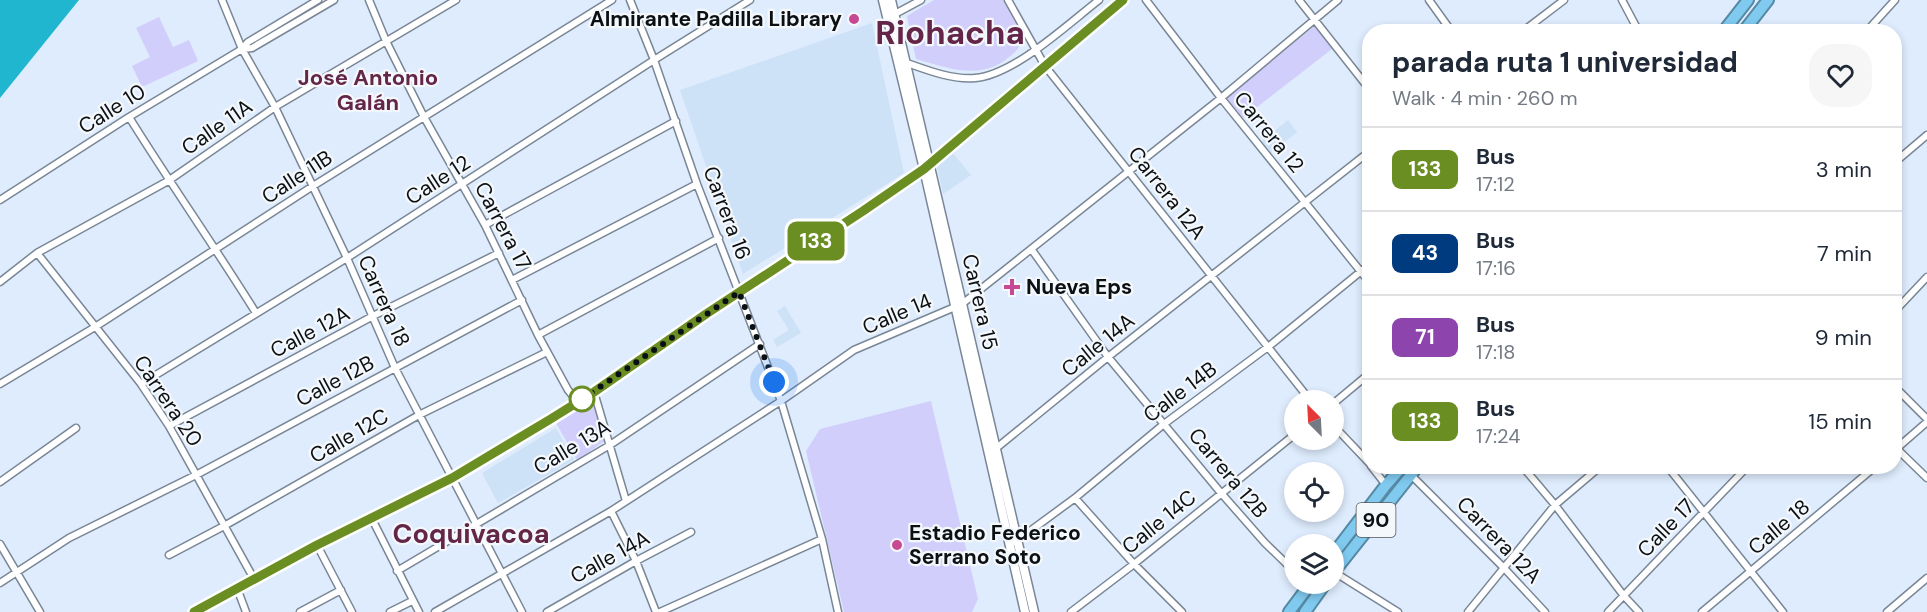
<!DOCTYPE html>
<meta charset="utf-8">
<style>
:root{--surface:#fff;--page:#f6f6f7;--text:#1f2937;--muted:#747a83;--line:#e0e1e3}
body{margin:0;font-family:"DM Sans",sans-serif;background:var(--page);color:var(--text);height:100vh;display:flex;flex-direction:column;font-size:22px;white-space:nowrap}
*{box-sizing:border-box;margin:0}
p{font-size:20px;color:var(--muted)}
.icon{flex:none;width:33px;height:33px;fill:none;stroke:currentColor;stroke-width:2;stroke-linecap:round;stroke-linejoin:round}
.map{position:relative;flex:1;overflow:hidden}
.sheet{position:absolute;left:1362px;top:24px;width:540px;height:450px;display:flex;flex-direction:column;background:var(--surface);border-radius:24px;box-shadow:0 3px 9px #0003}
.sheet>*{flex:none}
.badge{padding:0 12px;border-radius:9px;font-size:21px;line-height:39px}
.needle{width:39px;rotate:336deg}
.tools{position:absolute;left:1284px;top:390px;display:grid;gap:12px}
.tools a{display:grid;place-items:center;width:60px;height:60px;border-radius:50%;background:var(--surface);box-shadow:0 3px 9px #0003;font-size:30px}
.you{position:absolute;width:30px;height:30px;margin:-15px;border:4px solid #fff;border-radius:50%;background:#1a73e8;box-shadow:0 0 0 9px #1a73e833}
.map>.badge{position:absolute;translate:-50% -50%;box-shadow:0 0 0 3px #fff}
.round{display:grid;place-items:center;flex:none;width:63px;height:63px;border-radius:24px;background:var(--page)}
.headline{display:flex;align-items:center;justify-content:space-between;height:102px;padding:0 30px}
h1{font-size:28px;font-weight:700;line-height:45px}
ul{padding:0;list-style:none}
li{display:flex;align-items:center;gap:18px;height:84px;padding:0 30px;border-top:2px solid var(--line)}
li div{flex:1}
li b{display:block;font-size:22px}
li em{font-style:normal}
li .badge{min-width:66px;font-weight:700;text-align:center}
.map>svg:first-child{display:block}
.built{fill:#cde1f7}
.green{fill:#d2cefb}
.water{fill:#20b6cf}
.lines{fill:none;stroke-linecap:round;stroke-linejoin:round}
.street-casing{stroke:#798695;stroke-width:9}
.secondary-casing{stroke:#798695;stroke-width:11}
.highway-casing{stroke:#5789a3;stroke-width:14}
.street{stroke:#fff;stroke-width:6}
.secondary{stroke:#fff;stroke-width:8}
.highway{stroke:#80caf0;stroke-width:10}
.line-casing{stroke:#fff;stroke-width:14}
.line{stroke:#6b8e23;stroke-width:9}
.walk{stroke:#0b1015;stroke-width:6;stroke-dasharray:0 10.8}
.poi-dot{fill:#c74893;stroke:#f5f8fb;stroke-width:2}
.stop-dot{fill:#fff;stroke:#6b8e23;stroke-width:3}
.labels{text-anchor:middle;stroke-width:4.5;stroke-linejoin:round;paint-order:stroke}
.shield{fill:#f5f8fb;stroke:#51565a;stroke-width:1.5}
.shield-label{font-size:20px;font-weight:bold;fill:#0b1015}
.poi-label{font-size:21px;font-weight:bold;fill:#0b1015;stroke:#f5f8fb;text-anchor:start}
.street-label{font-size:21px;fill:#0b1015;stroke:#f5f8fb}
.neighbourhood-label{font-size:22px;font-weight:bold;fill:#632548;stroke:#f5f8fb}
.district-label{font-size:27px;font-weight:bold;fill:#632548;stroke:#f5f8fb}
.town-label{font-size:33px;font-weight:bold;fill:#632548;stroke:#f5f8fb}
</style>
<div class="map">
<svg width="1927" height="612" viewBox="0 0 1927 612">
<rect width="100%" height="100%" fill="#deecfd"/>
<path class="built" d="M872,23L904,173L743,274L680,90Z
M1288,120L1297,132L1271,153L1261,142Z
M952,152L971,175L943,194L937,166Z
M785,306L801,333L777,347L773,340L789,330L777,311Z
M556,428L574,460L498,503L482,473Z"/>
<path class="green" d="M934,0H1004L1024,36C1019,50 1016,52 1004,61C976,80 946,67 916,59L907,16Z
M159,17L173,47L189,40L198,61L142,87L132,66L150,57L136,28Z
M1317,24L1329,42L1332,49L1243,118L1226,98Z
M591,400L606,440L577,460L556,423Z
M931,401L978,599L972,612H844L806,451L820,429Z"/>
<path class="water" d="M0,0H79L0,98Z"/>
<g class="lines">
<defs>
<path id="street" d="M222,0L242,49L275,107L347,258L395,368L522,612
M369,0L386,41L424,117L485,225L538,335L568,390L578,402
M630,0L654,60L697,184L781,401L822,539L838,612
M1008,0L1045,66L1310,400
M1146,0L1221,98L1370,283
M1299,0L1370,90
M1429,0L1452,32
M1622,0L1639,32
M893,15L921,0
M1522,32L1564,0
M1866,32L1895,0
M242,49L252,48L334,0
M907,63C927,70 952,80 975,78C1014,75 1068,24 1099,0
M129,117C170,183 215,247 256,313
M1894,163L1927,135
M0,200L129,117L242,49L248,42L318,0
M485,225L676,121
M1032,250L1108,357L1221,493L1265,543L1294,571
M37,253L141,384L169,426L254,579
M512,280L697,184
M0,282L37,253L168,181L275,107L456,0
M1894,312L1927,277
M538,335L719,238
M0,384L95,327L313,186L612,0
M141,384L347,258L654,60L750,0
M1894,386L1927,419
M594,392L626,501
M1334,403L1370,373
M169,426L373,316L499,253
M1334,426L1370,464
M1894,446L1927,478
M1896,449L1927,422
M994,450L1108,357L1370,151
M1371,466L1386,485
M1522,466L1555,505L1624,596L1639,612
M1667,466L1783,612
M1410,474L1503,567L1545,612
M0,482L76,428
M1075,498L1134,564L1182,612
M611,511L636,561L656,612
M371,517L419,612
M1015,542L1075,498L1164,424L1268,347L1370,264
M0,544L40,612
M317,545L352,612
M169,555L224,526L419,415L547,352
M397,571L610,445L760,344
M1334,572L1398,612
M0,583L69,538L196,475L522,300
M237,588L246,612
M194,612L317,545L452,478L549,420L594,392L706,313L863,211L924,169L1123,0
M300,612L341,590
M390,612L412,601
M435,612L611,511L781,401L854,350L962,304L1221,98L1338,0
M547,612L636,561L691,532
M660,612L822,539
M1071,612L1134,564L1294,435
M1468,612L1555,505L1601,466
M1608,612L1748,466
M1702,612L1876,466
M1887,612L1927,578"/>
<path id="secondary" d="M883,0L924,169L1025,612
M891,0L1034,612"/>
<path id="highway" d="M1723,32L1748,0
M1743,32L1768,0
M1334,553L1386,485L1403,466
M1334,572L1418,466
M1289,612L1310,584
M1305,612L1325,584"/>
</defs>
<use href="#street" class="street-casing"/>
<use href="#secondary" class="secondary-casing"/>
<use href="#highway" class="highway-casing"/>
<use href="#street" class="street"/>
<use href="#secondary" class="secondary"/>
<use href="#highway" class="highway"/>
</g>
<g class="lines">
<defs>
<path id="line" d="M194,612L317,545L452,478L549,420L594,392L706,314L863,211L924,169L1123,0"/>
</defs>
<use href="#line" class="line-casing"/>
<use href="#line" class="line"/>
<path class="walk" d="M582,399L578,402L739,292L774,382"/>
</g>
<g class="poi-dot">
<circle cx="854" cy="19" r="6"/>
<path d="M1009 278h6v6h6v6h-6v6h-6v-6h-6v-6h6z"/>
<circle cx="897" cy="545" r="6"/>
</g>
<circle class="stop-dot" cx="582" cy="399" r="12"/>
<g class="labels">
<rect class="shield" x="1356.5" y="503" width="39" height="34" rx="4.5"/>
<g class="shield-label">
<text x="1376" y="527">90</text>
</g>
<g class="poi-label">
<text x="842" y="26" text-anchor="end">Almirante Padilla Library</text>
<text x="1026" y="294">Nueva Eps</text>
<text x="909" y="540">Estadio Federico<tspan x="909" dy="24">Serrano Soto</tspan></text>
</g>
<g class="street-label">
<text transform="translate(112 109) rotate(-32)" y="7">Calle 10</text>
<text transform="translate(217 127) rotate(-35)" y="7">Calle 11A</text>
<text transform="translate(1269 132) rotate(51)" y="7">Carrera 12</text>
<text transform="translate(297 177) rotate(-33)" y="7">Calle 11B</text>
<text transform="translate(438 180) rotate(-33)" y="7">Calle 12</text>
<text transform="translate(1167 193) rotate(52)" y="7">Carrera 12A</text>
<text transform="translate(727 213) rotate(69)" y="7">Carrera 16</text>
<text transform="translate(503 226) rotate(62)" y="7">Carrera 17</text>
<text transform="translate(384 301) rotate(66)" y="7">Carrera 18</text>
<text transform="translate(980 302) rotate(77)" y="7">Carrera 15</text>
<text transform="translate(897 314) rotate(-23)" y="7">Calle 14</text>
<text transform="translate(310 332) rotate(-28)" y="7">Calle 12A</text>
<text transform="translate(1098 345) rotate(-39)" y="7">Calle 14A</text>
<text transform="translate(335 381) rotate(-28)" y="7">Calle 12B</text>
<text transform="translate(1180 392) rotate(-37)" y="7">Calle 14B</text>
<text transform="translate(168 401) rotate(56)" y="7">Carrera 20</text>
<text transform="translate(349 436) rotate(-30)" y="7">Calle 12C</text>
<text transform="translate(572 447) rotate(-31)" y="7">Calle 13A</text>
<text transform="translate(1228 473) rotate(50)" y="7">Carrera 12B</text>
<text transform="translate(1159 522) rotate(-39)" y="7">Calle 14C</text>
<text transform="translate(1779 527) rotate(-40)" y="7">Calle 18</text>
<text transform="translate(1666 528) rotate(-46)" y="7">Calle 17</text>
<text transform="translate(1499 540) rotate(46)" y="7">Carrera 12A</text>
<text transform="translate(610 557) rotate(-29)" y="7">Calle 14A</text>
</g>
<g class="neighbourhood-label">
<text x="368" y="85">José Antonio<tspan x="368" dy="25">Galán</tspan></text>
</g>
<g class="district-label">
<text x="471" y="543">Coquivacoa</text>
</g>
<g class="town-label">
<text x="950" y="44">Riohacha</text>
</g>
</g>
</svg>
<div class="tools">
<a><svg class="needle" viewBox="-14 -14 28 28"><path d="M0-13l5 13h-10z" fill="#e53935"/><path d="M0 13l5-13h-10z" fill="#747a83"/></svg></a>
<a><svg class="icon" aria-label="locate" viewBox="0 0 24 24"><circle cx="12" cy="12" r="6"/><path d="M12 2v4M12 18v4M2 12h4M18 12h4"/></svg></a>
<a><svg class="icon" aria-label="layers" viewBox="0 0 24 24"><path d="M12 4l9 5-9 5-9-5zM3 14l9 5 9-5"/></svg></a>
</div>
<div class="you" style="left:774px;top:382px"></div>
<b class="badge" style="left:816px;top:241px;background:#6b8e23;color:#fff">133</b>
<section class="sheet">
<div class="headline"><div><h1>parada ruta 1 universidad</h1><p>Walk · 4 min · 260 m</p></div><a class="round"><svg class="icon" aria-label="heart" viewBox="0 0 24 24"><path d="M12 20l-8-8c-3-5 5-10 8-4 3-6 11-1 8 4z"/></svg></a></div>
<ul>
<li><span class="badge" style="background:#6b8e23;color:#fff">133</span><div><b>Bus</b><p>17:12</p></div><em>3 min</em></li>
<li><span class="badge" style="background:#003b80;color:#fff">43</span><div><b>Bus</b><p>17:16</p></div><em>7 min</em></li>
<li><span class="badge" style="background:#8e44ad;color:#fff">71</span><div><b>Bus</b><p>17:18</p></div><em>9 min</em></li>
<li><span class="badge" style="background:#6b8e23;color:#fff">133</span><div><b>Bus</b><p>17:24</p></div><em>15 min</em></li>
</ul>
</section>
</div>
